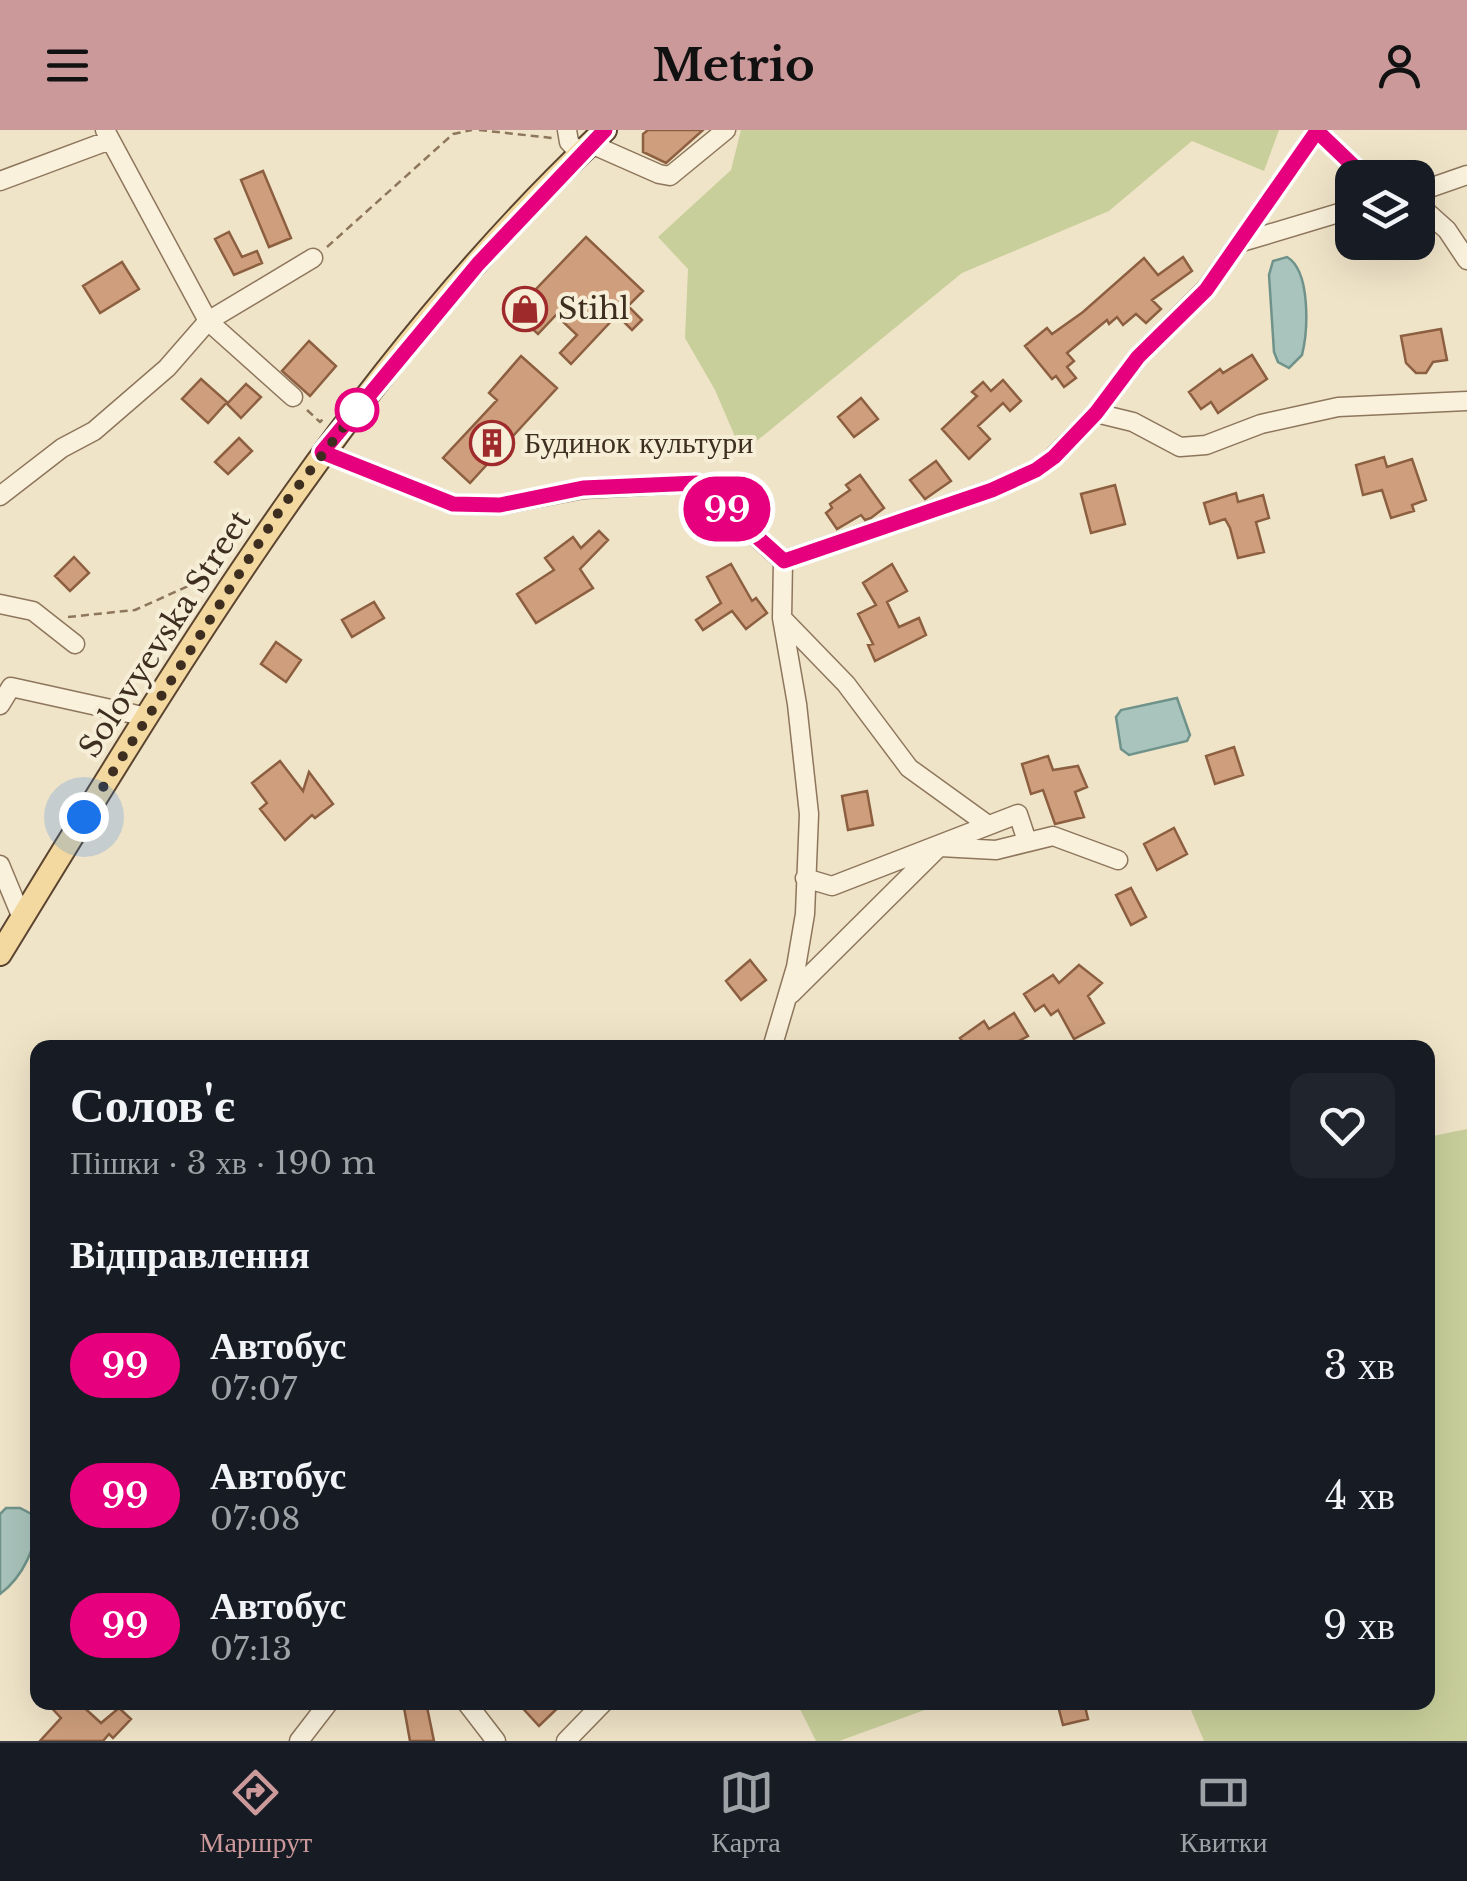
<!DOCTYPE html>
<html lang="uk">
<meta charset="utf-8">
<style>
:root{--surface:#171b24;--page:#20242c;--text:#f1f3f6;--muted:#9ea1a6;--line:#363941;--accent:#cc999b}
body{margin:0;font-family:"Libre Baskerville",serif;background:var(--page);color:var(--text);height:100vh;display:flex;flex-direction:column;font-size:38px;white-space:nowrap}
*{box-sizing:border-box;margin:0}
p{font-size:32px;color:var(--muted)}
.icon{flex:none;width:55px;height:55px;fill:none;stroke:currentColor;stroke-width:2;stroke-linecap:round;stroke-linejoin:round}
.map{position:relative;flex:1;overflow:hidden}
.panel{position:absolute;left:30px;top:910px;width:1405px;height:670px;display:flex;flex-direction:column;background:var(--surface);border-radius:20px;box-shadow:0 10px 40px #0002}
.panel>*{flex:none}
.badge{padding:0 20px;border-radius:32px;font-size:35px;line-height:65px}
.buttons{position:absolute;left:1335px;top:30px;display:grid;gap:20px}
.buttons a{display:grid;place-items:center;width:100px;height:100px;border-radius:20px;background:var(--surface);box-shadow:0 10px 40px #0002;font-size:50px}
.you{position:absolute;width:50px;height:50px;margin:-25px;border:8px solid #fff;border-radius:50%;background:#1a73e8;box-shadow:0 0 0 15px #1a73e833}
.map>.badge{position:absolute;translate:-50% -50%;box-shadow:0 0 0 5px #fff}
h2{padding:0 40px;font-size:38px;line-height:90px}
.round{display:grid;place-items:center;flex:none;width:105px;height:105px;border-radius:20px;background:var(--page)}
.head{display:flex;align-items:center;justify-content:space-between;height:170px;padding:0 40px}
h1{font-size:48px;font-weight:700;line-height:75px}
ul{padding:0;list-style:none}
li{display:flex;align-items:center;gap:30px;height:130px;padding:0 40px}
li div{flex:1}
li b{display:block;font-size:38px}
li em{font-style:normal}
li .badge{min-width:110px;font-weight:700;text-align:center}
header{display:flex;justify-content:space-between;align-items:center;height:130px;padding:0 40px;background:var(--accent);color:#111;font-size:45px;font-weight:700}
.tabs{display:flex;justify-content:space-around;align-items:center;height:140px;border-top:2px solid var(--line);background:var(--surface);font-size:28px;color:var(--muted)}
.tabs a{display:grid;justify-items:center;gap:5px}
.tabs .on{color:var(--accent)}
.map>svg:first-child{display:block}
.green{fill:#c9cf9b}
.water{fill:#a9c4bc;stroke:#6f938a;stroke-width:2.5}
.building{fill:#cf9f7d;stroke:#8d5f41;stroke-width:2.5}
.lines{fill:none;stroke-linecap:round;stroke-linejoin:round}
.minor-casing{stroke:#8d765c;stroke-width:21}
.major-casing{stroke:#5b4430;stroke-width:26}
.path{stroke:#8d765c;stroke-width:2.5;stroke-dasharray:8 5;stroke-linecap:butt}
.minor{stroke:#faf1dc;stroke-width:18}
.major{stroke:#f3d9a0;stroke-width:22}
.line-casing{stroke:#fff;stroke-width:22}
.line{stroke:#e6007e;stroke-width:15}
.walk{stroke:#3d2e20;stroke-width:10;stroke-dasharray:0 18}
.stop-dot{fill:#fff;stroke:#e6007e;stroke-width:5}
.labels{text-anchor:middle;stroke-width:8;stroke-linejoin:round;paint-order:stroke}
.poi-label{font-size:30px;fill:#3d2e20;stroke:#f7eed8;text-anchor:start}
.street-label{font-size:30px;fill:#3d2e20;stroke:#f7eed8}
</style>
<header><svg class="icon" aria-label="menu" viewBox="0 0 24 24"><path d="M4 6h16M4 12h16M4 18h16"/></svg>Metrio<svg class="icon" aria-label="person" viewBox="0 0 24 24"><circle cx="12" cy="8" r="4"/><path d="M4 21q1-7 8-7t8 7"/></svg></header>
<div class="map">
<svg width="1467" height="1611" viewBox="0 0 1467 1611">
<rect width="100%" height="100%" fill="#f0e4c8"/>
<path class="green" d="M741,0H1279L1264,41L1192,11L1109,81L962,143L742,323L715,260L685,208L688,139L658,107L731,40Z
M1467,999V1611H1204L1188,1573L1428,1572V1007Z
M797,1573H944L839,1611H816Z"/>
<path class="water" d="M1287,127C1311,141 1308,201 1302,225L1289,238L1278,232L1274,222L1269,145L1273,131Z
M1177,568L1190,605L1187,611L1129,625L1121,619L1116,587L1121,580Z
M6,1378H20L37,1387C38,1415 23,1447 0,1464V1384Z"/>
<path class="building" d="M648,0H703L666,33L643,22V4Z
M263,41L291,108L269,117L241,50Z
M229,102L242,127L257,121L262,133L234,145L215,109Z
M586,107L643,161L628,176L642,190L632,200L617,185L571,234L560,223L577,205L556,185L538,204L514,182Z
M1183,127L1192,141L1152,170L1161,179L1146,193L1136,184L1123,195L1117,187L1109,194L1107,190L1067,223L1074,231L1067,237L1076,248L1064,257L1056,246L1052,249L1025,216L1047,198L1052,204L1083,182L1144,128L1158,145Z
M122,132L139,159L100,183L83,156Z
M1441,199L1447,230L1433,232L1426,243H1416L1406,233L1401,206Z
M309,211L336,236L310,266L282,241Z
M1252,225L1267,249L1218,283L1211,272L1201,279L1189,262L1220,239L1223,243Z
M521,226L557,258L470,353L443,328L497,270L489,263Z
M201,249L227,272L208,293L182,269Z
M1003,250L1021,271L1010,281L1003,273L978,296L990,309L969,329L942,299L977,266L972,262L983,252L991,261Z
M246,254L261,267L241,288L227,274Z
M861,268L878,289L854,307L838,287Z
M239,308L252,321L228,344L215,332Z
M1384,327L1387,337L1412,329L1426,370L1412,375L1414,381L1391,388L1382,360L1363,365L1356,335Z
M936,331L951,351L925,369L910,350Z
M860,345L884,378L871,388L865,390L861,385L837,399L826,383L832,378L830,374L850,360L846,355Z
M1115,355L1125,394L1091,403L1081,364Z
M1236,363L1238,372L1263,365L1269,388L1256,392L1264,422L1238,428L1230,398L1225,389L1210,394L1204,373Z
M599,401L608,410L580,439L593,458L536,493L517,464L554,440L545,428L573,407L581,418Z
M74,427L89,443L70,461L55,446Z
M731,434L752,471L756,468L767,483L746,499L732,481L703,500L696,490L721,473L707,447Z
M892,434L907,461L887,472L899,497L919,488L926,505L875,531L868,515L873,514L858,484L876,475L863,453Z
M374,472L384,488L352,507L342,490Z
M276,512L301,530L286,552L261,534Z
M1234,617L1243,645L1215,654L1206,626Z
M1048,626L1053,640L1078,636L1087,657L1075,662L1084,687L1055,694L1043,660L1031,664L1022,634Z
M280,631L303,661L309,642L333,674L315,688L312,685L285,710L260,679L267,673L252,653Z
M867,661L873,695L848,700L842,666Z
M1174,698L1187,724L1157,740L1144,714Z
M1131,758L1146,787L1131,795L1116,765Z
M750,830L766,850L741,870L726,851Z
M1079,835L1102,853L1088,866L1104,893L1074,909L1058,880L1051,885L1044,875L1035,881L1024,864L1053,845L1059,853Z
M1014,883L1028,906L1015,913L1017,918H967L960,908L984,891L989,899Z
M46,1572H78L101,1593L119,1578L131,1589L113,1608L109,1604L103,1611H40L61,1588Z
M403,1572H426L434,1611H410Z
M517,1572H564L539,1596Z
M1057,1572H1084L1088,1589L1063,1595Z"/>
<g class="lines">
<defs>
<path id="minor" d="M105,0L208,191L293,267
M567,0L569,12L580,24
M1317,1L1366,48
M591,14L659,44L670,46L726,0
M0,51L110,10
M1418,62L1467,45
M1418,74L1447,100L1467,130
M1242,112L1352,79
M1096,283L1133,292L1180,317L1206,315L1261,294L1338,277L1467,271
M323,322L453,374L500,375L583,359L697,353L783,431L991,360L1036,340L1053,327L1096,283L1138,227L1206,159L1318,0
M0,366L62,318L94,301L167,238L208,191L313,128
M0,474L33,481L75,514
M782,488L846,554L909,638L988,695
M0,575L11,557L147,587
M940,717L996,720L1053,706L1118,730
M0,735L22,788
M805,748L832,756L1018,684L1027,711
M791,864L936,720
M772,918L796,837L805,784L809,684L797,574L782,488L783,431
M466,1572L496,1611
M299,1611L329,1572
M566,1611L604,1572"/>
<path id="major" d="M0,824C178,534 354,235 605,0"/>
</defs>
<use href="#minor" class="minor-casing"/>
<use href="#major" class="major-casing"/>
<path class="path" d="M479,0L552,8
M327,117L453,4L472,0
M307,280L320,292L323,289
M68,487L135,480L217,443"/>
<use href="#minor" class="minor"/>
<use href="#major" class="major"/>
</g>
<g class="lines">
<defs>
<path id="line" d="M605,0L478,134L322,322L453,374L500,375L583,358L697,353L784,431L992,360L1036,340L1054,327L1096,283L1138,227L1206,160L1317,1L1366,48"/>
</defs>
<use href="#line" class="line-casing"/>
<use href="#line" class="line"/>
<path class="walk" d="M84,687L282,377L357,280"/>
</g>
<defs>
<symbol id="shop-ring" viewBox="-11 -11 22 22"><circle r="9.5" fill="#f7eed8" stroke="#9e2a2b" stroke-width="1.5"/><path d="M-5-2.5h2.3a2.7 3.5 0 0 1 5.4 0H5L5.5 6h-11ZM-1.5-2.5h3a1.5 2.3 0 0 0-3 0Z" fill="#9e2a2b"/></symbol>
<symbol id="building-ring" viewBox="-11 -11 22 22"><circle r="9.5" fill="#f7eed8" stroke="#9e2a2b" stroke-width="1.5"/><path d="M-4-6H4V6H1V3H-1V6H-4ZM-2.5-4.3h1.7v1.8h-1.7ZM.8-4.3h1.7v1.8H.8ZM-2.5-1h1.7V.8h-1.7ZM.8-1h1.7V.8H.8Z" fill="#9e2a2b"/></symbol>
</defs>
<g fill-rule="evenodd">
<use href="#shop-ring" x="500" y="154" width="50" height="50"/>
<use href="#building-ring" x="467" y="288" width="50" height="50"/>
</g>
<circle class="stop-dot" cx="357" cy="280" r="20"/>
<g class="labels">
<g class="poi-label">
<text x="558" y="189">Stihl</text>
<text x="524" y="323">Будинок культури</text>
</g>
<g class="street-label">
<text transform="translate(165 504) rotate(-57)" y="10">Solovyevska Street</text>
</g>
</g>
</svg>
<div class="buttons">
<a><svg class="icon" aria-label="layers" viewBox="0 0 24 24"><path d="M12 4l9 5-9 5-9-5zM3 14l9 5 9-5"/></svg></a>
</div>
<div class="you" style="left:84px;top:687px"></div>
<b class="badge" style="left:727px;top:379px;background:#e6007e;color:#fff">99</b>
<section class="panel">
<div class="head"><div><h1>Солов'є</h1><p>Пішки · 3 хв · 190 m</p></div><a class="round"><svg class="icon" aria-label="heart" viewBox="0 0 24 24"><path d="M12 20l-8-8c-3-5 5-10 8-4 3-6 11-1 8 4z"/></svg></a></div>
<h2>Відправлення</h2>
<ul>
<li><span class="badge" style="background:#e6007e;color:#fff">99</span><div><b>Автобус</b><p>07:07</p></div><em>3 хв</em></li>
<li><span class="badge" style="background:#e6007e;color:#fff">99</span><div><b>Автобус</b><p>07:08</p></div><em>4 хв</em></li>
<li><span class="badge" style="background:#e6007e;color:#fff">99</span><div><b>Автобус</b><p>07:13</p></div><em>9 хв</em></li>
</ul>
</section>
</div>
<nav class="tabs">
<a class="on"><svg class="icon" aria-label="directions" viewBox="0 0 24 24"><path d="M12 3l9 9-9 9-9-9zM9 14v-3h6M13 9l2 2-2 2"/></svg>Маршрут</a>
<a><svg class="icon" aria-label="map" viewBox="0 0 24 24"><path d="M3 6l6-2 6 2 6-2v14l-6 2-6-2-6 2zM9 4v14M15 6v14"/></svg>Карта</a>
<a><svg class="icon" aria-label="tickets" viewBox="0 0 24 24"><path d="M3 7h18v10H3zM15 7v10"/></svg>Квитки</a>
</nav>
